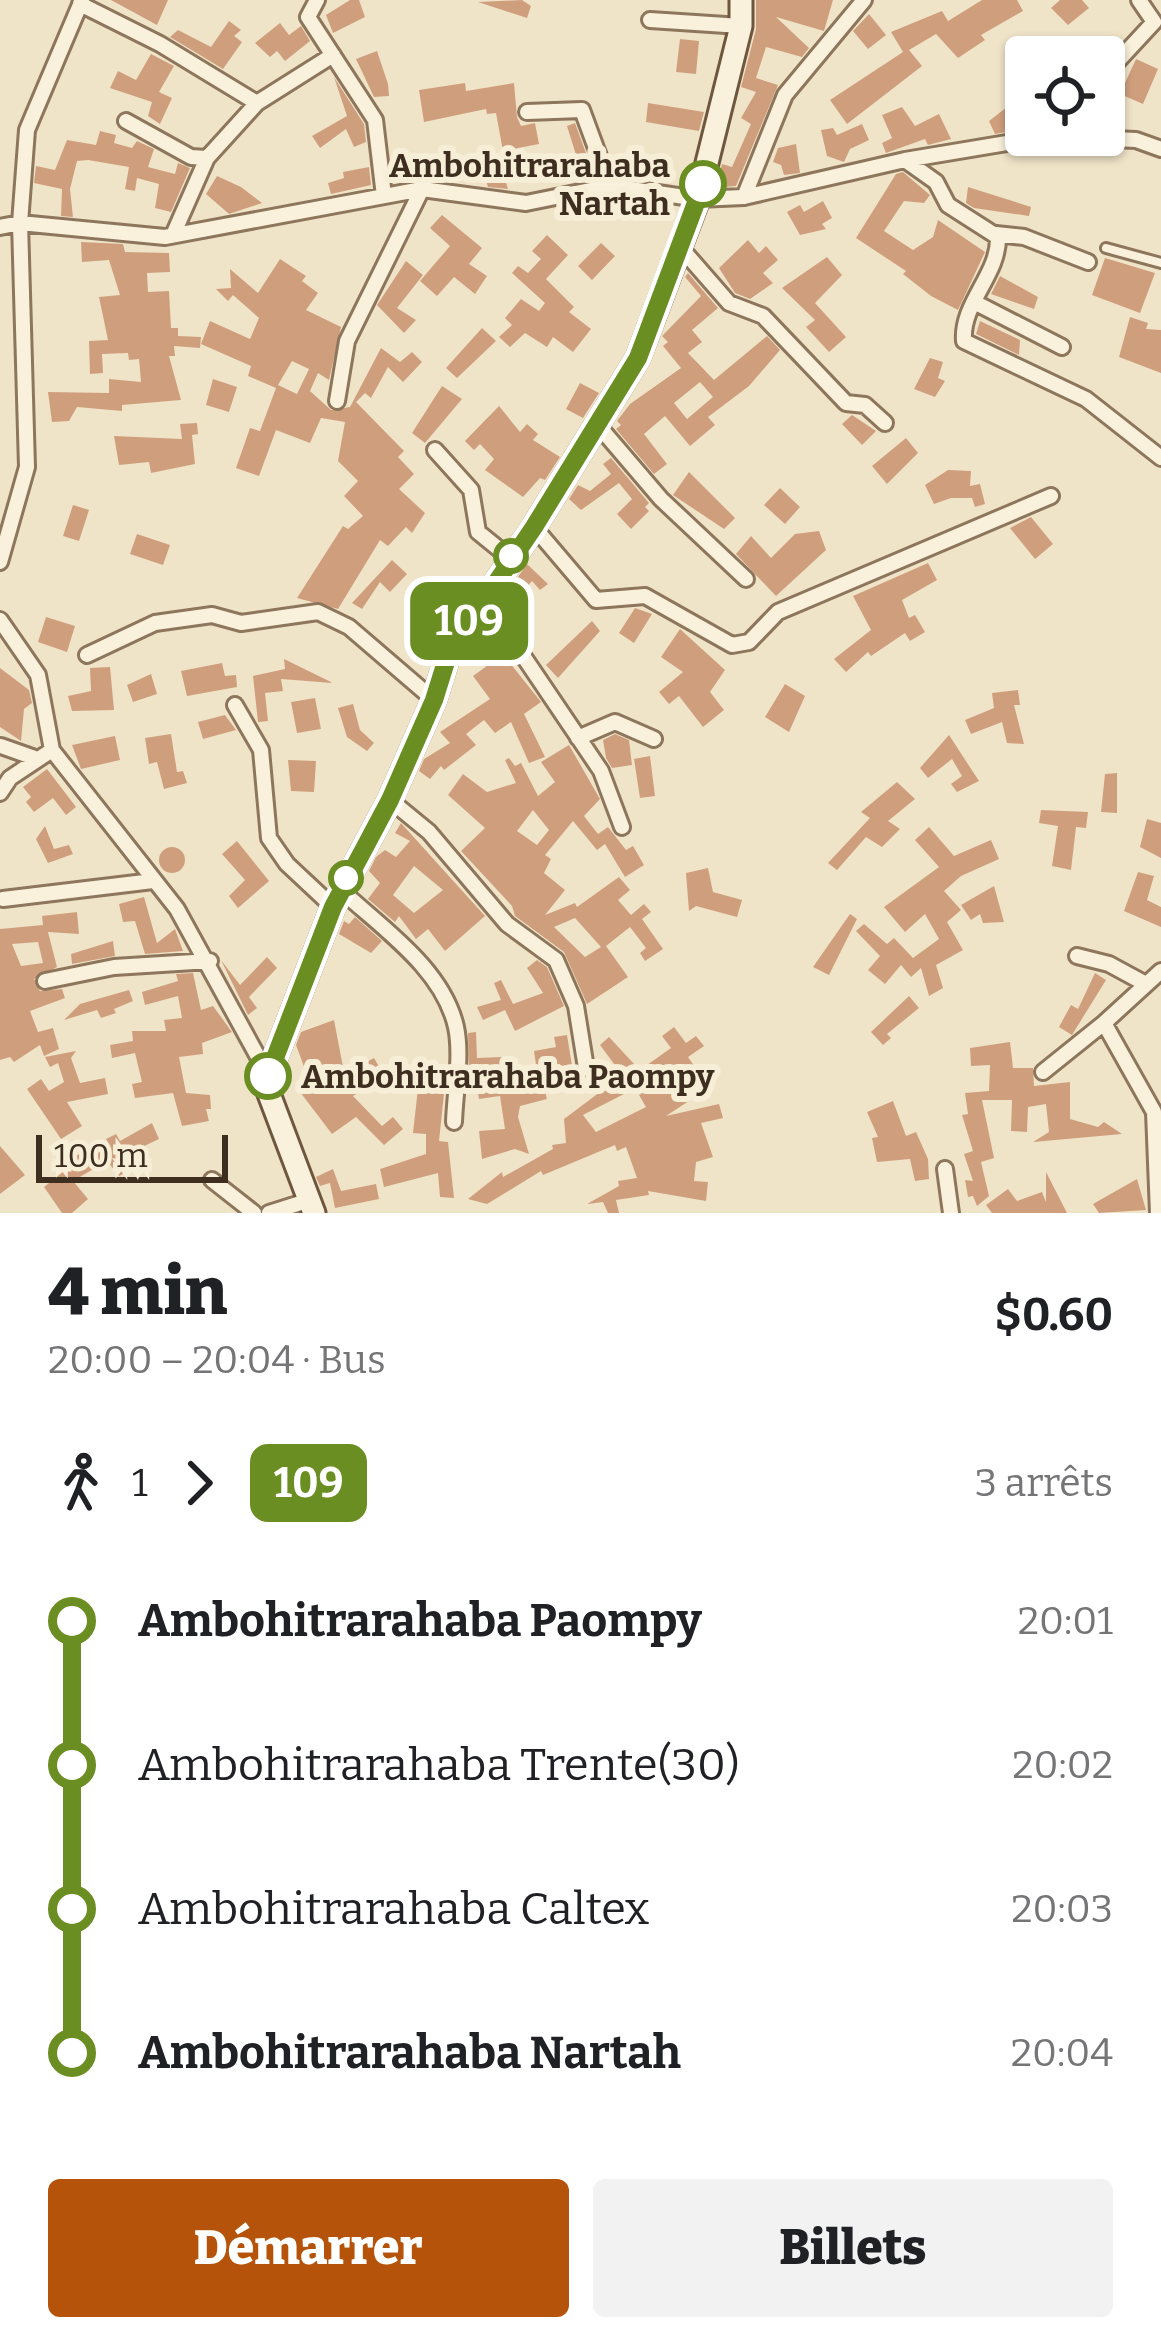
<!DOCTYPE html>
<html lang="fr">
<meta charset="utf-8">
<style>
:root{--surface:#fff;--page:#f2f2f2;--text:#202124;--muted:#757577;--accent:#b45309}
body{margin:0;font-family:Bitter,serif;background:var(--page);color:var(--text);height:100vh;display:flex;flex-direction:column;font-size:45px;white-space:nowrap}
*{box-sizing:border-box;margin:0}
p{font-size:39px;color:var(--muted)}
.icon{flex:none;width:66px;height:66px;fill:none;stroke:currentColor;stroke-width:2;stroke-linecap:round;stroke-linejoin:round}
.map{position:relative;height:1213px;overflow:hidden}
.panel{display:flex;flex-direction:column;background:var(--surface);flex:1}
.panel>*{flex:none}
.badge{padding:0 24px;border-radius:18px;font-size:42px;line-height:78px}
.tools{position:absolute;left:1005px;top:36px;display:grid;gap:24px}
.tools a{display:grid;place-items:center;width:120px;height:120px;border-radius:12px;background:var(--surface);box-shadow:0 3px 9px #0004;font-size:60px}
.scale{position:absolute;left:36px;bottom:30px;width:192px;box-sizing:border-box;padding-left:12px;border:6px solid #3d2e20;border-top:0;font-size:33px;line-height:42px;white-space:nowrap;color:#3d2e20;-webkit-text-stroke:9px #f7eed8;paint-order:stroke}
.map>.badge{position:absolute;translate:-50% -50%;box-shadow:0 0 0 6px #fff}
.legs{display:flex;align-items:center;gap:18px;height:132px;padding:0 48px;font-size:39px}
.legs p{margin-inline-start:auto}
.head{display:flex;align-items:center;justify-content:space-between;height:204px;padding:0 48px}
h1{font-size:66px;font-weight:800;line-height:90px}
.primary-button{display:flex;gap:24px;margin-top:auto;padding:24px 48px}
.primary-button a{flex:1;height:138px;border-radius:12px;background:var(--accent);color:#fff;font-size:48px;font-weight:800;line-height:138px;text-align:center}
.primary-button a+a{background:var(--page);color:var(--text)}
ul{padding:0 48px;list-style:none}
li{display:flex;align-items:center;gap:42px;height:144px;font-size:45px}
li i{display:grid;place-items:center;width:18px;height:100%;margin:0 15px;background:currentColor}
li i::after{content:'';width:30px;height:30px;margin:-15px;border:9px solid;border-radius:50%;background:var(--surface)}
li p{margin-inline-start:auto}
li:first-child i{background:linear-gradient(#0000 50%,currentColor 0)}
li:last-child i{background:linear-gradient(currentColor 50%,#0000 0)}
.map>svg:first-child{display:block}
.building{fill:#cf9f7d;fill-rule:evenodd}
.lines{fill:none;stroke-linecap:round;stroke-linejoin:round}
.lane-casing{stroke:#8d765c;stroke-width:14}
.street-casing{stroke:#8d765c;stroke-width:20}
.secondary-casing{stroke:#6f573f;stroke-width:27}
.lane{stroke:#faf1dc;stroke-width:8}
.street{stroke:#faf1dc;stroke-width:14}
.secondary{stroke:#faf1dc;stroke-width:21}
.line-1-casing{stroke:#fff;stroke-width:27}
.line-1{stroke:#6b8e23;stroke-width:18}
.stop-1-dot{fill:#fff;stroke:#6b8e23;stroke-width:6}
.labels{text-anchor:middle;stroke-width:12;stroke-linejoin:round;paint-order:stroke}
.stop-label{font-size:33px;font-weight:bold;fill:#3d2e20;stroke:#f7eed8;text-anchor:end}
</style>
<div class="map">
<svg width="1161" height="1213" viewBox="0 0 1161 1213">
<rect width="100%" height="100%" fill="#f0e4c8"/>
<path class="building" d="M111,0H168L157,25Z
M350,0H359L365,17L333,33L326,15Z
M522,0L531,6L527,18L478,2Z
M756,0H833L824,31L776,17L809,48L802,57L766,47L756,78L778,85L736,186L724,187L717,185L722,164L732,167L751,124L741,118L756,92L741,87L756,29Z
M982,0H1017L1023,11L981,35L985,40L958,58L936,34L909,50L922,66L847,124L830,100L903,52L891,32L942,11L948,21Z
M1060,0H1082L1089,8L1068,25L1051,8Z
M869,14L886,35L868,49L853,31Z
M229,21L241,30L234,36L242,42L223,69L170,37L178,30L211,47Z
M280,23L289,35L301,26L310,41L285,61L277,51L270,57L255,43Z
M680,39L699,41L696,74L676,72Z
M377,51L388,84L389,96L374,97L356,59Z
M151,54L174,66L159,92L172,98L160,124L148,116L152,102L110,88L118,71L136,80Z
M1136,59L1158,69L1143,104L1120,94Z
M334,77L364,124L366,142L354,147L346,129L320,148L312,136L347,116Z
M465,83L466,91L514,83L517,117L521,126L535,123L539,144L503,151L496,113L487,114L486,109L424,122L419,90Z
M648,103L704,112L699,131L646,122Z
M1011,104L1016,118L1026,114V128L995,134L989,121Z
M902,107L915,126L939,114L951,139L928,145L925,139L886,153L882,143L892,138L882,115Z
M575,123L587,156L592,178L574,175L570,156L576,155L567,126Z
M862,124L869,140L850,149L844,162L827,156L821,130L833,128L837,135Z
M100,131L116,135L114,143L132,148L137,141L154,149L148,167L175,174L178,163L190,168L171,212L155,208L159,184L137,178L135,191L125,189L129,167L88,160L77,161L70,189L73,217L61,216L62,189L34,183L36,166L55,170L67,140L96,145Z
M796,144L800,173L784,175L781,165L773,162L778,148Z
M497,155L504,176L508,189L488,187L480,161Z
M369,167L371,185L331,194L328,183L344,178L343,172Z
M903,172L930,195L924,203L904,201L884,231L913,250L933,237L938,220L985,252L958,310L931,296L903,274L906,271L856,238L896,174Z
M217,176L241,187L262,203L229,214L206,194Z
M968,187L1031,207L1029,216L974,208L966,203Z
M823,201L832,218L822,224L826,229L800,235L787,212L800,205L804,212Z
M442,215L482,248L469,264L487,276L475,294L454,277L437,296L420,281L450,246L430,228Z
M547,235L568,255L546,279L574,307L569,312L591,329L573,352L553,337L547,347L525,333L510,347L499,337L512,325L505,318L521,299L539,311L545,303L512,273L518,266L528,273L541,259L532,251Z
M748,240L759,253L766,246L778,260L763,273L773,283L750,299L735,293L719,268Z
M81,242L123,244L125,252L169,253L170,272L147,273L148,292L169,291L171,328H178V336L201,337L200,348L174,346L175,356H169L181,400L122,405V411L77,407L69,421L52,422L48,392L109,393V379L141,382L139,359L129,360L128,353L102,354L103,373L90,374L89,341L108,340L99,297L120,295L109,260L82,262Z
M601,243L615,256L592,280L578,266Z
M827,257L842,275L815,303L846,337L829,352L806,327L815,320L782,288Z
M1105,258L1155,273L1140,313L1092,295Z
M280,259L306,276L302,281L318,293L306,310L341,327L329,380L318,373L310,391L331,410L350,407L381,348L400,362L412,352L422,362L403,382L388,367L371,398L365,393L356,402L404,451L398,457L414,474L399,489L425,513L412,533L406,527L388,546L380,540L338,609L297,598L343,526L348,529L363,516L344,496L358,481L338,461L345,422L321,418L310,443L276,430L259,476L236,468L250,428L260,431L276,388L248,376L251,366L201,344L210,321L250,339L259,318L233,295L228,301L216,289L231,288L230,269L258,293ZM292,361L309,369L297,394L278,385Z
M406,261L423,275L397,308L416,320L404,333L377,305Z
M688,273L718,308L692,330L702,342L688,353L714,380L767,336L780,350L749,386L708,417L715,425L690,446L665,416L644,434L667,464L654,474L616,429L621,425L617,421L630,404L681,368L663,346L668,342L662,336L701,296L685,277ZM700,382L713,397L687,419L674,403Z
M1000,276L1038,297L1034,309L991,294Z
M1130,317L1148,323L1146,329L1161,330V373L1119,357Z
M980,321L1020,340L1019,355L976,334Z
M482,328L496,341L457,378L446,368Z
M930,358L943,362L938,378L945,381L935,397L914,389Z
M213,379L237,387L229,412L206,405Z
M580,383L599,393L583,418L566,409Z
M442,386L462,399L425,443L412,433Z
M499,406L520,432L527,424L538,434L533,440L560,457L545,480L540,478L523,497L485,470L494,459L480,444L474,450L465,441Z
M852,415L876,431L862,445L842,424Z
M197,423L198,434L192,435L195,464L151,473L149,462L119,465L114,436L182,439L180,424Z
M906,438L918,453L887,484L872,466Z
M611,458L649,503L645,507L649,511L631,529L617,514L632,499L619,483L581,510L569,499L578,485L590,491L611,474L603,464Z
M948,470L971,471L970,486L980,484L985,504L975,507L972,498H951L934,504L925,485Z
M689,472L735,518L724,529L673,495Z
M780,488L800,507L785,524L764,505Z
M73,505L89,510L79,541L63,536Z
M1031,517L1053,544L1035,559L1010,528Z
M819,531L826,550L776,596L736,554L751,536L771,558L795,534Z
M137,534L170,545L163,565L130,554Z
M392,560L407,574L390,592L380,582L362,609L352,603Z
M928,563L937,580L902,600L909,618L915,615L925,632L910,641L905,633L871,656L868,652L846,672L834,659L871,630L853,596Z
M527,564L548,584L540,590L532,581L522,592L513,584Z
M635,608L652,614L634,643L619,633Z
M46,617L75,626L67,652L38,642Z
M592,621L600,631L558,678L546,665Z
M483,629L541,702L524,714L545,757L529,763L511,722L495,733L484,720L466,734L476,745L444,770L441,766L430,779L419,771L424,759L450,743L440,732L490,699L473,676L491,663L476,639Z
M680,629L725,670L710,692L724,710L703,727L679,696L669,704L659,692L683,672L661,657Z
M284,659L333,683L281,679L283,691L265,693L268,721L258,722L253,676L285,669Z
M222,663L225,676L236,675L237,687L187,696L181,671Z
M110,667L114,710L72,711L68,696L91,691L90,668Z
M0,668L29,690L32,703L24,709L21,741L0,727Z
M151,674L157,694L133,702L127,685Z
M785,684L805,696L789,732L765,717Z
M1018,690L1020,705H1014L1024,744L1007,743L1002,722L971,734L965,720L994,708L992,693Z
M315,698L321,729L297,733L291,702Z
M353,704L360,730L374,743L367,751L347,737L338,708Z
M225,715L236,730L203,739L198,722Z
M171,734L177,772L183,771L187,783L164,789L157,762L149,764L145,738Z
M615,734L629,740L632,765L612,768L606,758L603,740Z
M949,735L979,781L957,792L951,784L962,776L952,759L928,778L920,768Z
M115,736L120,760L81,769L72,745Z
M569,745L600,799L584,816L598,834L608,827L626,850L633,846L644,865L625,877L605,844L597,850L573,821L545,855L551,859L544,873L565,890L545,915L575,903L577,907L619,877L630,890L618,900L631,915L644,904L651,912L642,919L663,949L645,961L640,953L646,948L630,927L606,946L628,977L587,1004L564,952L515,916L512,906L461,851L485,828L448,795L463,774L487,792L516,783L505,760L509,758L515,766L521,763L538,796L555,782L541,762ZM533,810L549,830L537,845L517,831ZM575,918L601,947L585,957L554,927Z
M650,756L655,796L640,798L634,759Z
M288,760L316,761L314,792L291,791Z
M47,769L76,807L66,815L53,798L34,812L26,802L31,797L23,787Z
M1117,773V813L1101,812L1105,774Z
M897,782L915,799L888,821L900,829L882,847L866,837L837,870L828,863L870,818L861,812Z
M1041,810L1088,812L1086,828L1076,827L1071,870L1052,866L1058,826L1039,823Z
M1147,819L1161,823V858L1140,847Z
M401,823L485,916L445,951L428,929L416,939L399,916L395,922L368,899L380,883L369,871L376,857L385,850L396,857L410,841L395,833ZM414,866L443,890L414,913L393,895Z
M45,826L54,849L69,845L73,854L48,863L36,839Z
M929,827L954,856L991,840L999,859L961,876L944,891L961,910L947,922L963,950L936,965L943,988L929,996L921,968L911,977L901,965L885,984L868,970L880,956L856,931L864,924L887,944L894,938L913,958L939,939L925,914L905,932L884,907L939,867L915,840Z
M237,841L269,881L238,908L229,896L245,880L222,854Z
M159 860a13 13 0 1 1 26 0a13 13 0 1 1-26 0Z
M708,868L713,892L742,900L737,917L696,906L689,911L686,873Z
M1138,872L1154,876L1147,900L1161,907V927L1124,911Z
M994,886L1004,922L983,923L980,914L971,920L961,905Z
M144,897L157,943L175,929L183,951L145,954L135,921L123,922L119,904Z
M77,912L79,934L48,932L57,967L34,979L40,991L62,989L65,998L30,1011L38,1032L53,1028L59,1049L44,1056L40,1045L14,1062L10,1057L0,1060V929L43,925L42,916ZM38,942L43,963L21,966L12,944Z
M850,914L857,919L829,975L813,967Z
M355,917L382,941L371,953L339,934L344,921L349,924Z
M113,941L115,956L72,964L71,954Z
M267,957L277,968L249,997L257,1008L248,1015L221,960L240,985Z
M537,960L547,967L564,1006L515,1031L505,1010L483,1020L477,1007L501,1000L494,983L501,980L513,1004L543,993L527,968Z
M193,973L201,1010L213,1006L232,1032L202,1043L203,1054L179,1057L186,1093L210,1095L211,1109H206L209,1121L182,1126L173,1093L135,1098L132,1084L142,1082L135,1053L112,1058L110,1045L133,1041L132,1031H166L164,1020L182,1018L178,996L145,1005L142,992L178,981L176,974Z
M1095,973L1106,980L1072,1035L1059,1027L1071,1005L1078,1009Z
M129,990L133,1001L114,1009L116,1013L101,1018L97,1010L64,1020L80,1004Z
M909,996L919,1008L887,1034L891,1038L883,1045L871,1032Z
M334,1020L343,1067L330,1071L338,1088L362,1082L354,1069L374,1058L385,1077L353,1096L382,1126L393,1117L403,1129L384,1145L356,1117L332,1134L297,1088L310,1083L296,1045L301,1032Z
M674,1027L686,1043L696,1036L704,1046L688,1057L703,1079L709,1076L715,1084L666,1116L719,1104L723,1118L701,1123L713,1157L696,1162L694,1181L708,1182L706,1201L648,1191L649,1195L616,1200L619,1213H608L603,1202L587,1204L619,1186L618,1181L637,1178L626,1147L617,1151L615,1145L543,1175L541,1171L487,1204L468,1199L502,1172L503,1177L553,1149L552,1145L566,1143L564,1119L608,1086L619,1082L624,1094L583,1115L596,1132L646,1107L639,1095L653,1087L640,1070L671,1048L662,1036Z
M476,1032L477,1058L503,1057L507,1074L536,1065L534,1051L556,1047L554,1037L567,1035L576,1090L562,1091L560,1064L539,1068L547,1099L520,1106L518,1117L529,1154L515,1149L482,1159L479,1131L505,1129L500,1096L479,1099L474,1067L469,1068L468,1033Z
M609,1037L636,1066L623,1076L600,1045Z
M1010,1042L1013,1068H1033L1034,1086L1070,1082V1119L1098,1127L1104,1122L1122,1134L1033,1142L1049,1132L1046,1104L1028,1107L1027,1132L1011,1131L1012,1100H982L994,1158L981,1162L989,1196L977,1206L973,1196L968,1197L965,1180L973,1181L964,1154L973,1151L962,1115L968,1114L965,1093L989,1091L990,1065L971,1066L970,1048Z
M76,1051L71,1058L80,1083L105,1078L108,1094L67,1102L82,1126L61,1139L27,1089L41,1079L49,1091L64,1082L58,1063L50,1067L45,1057Z
M429,1073L446,1075L439,1141L448,1142L454,1198L440,1197L438,1173L384,1187L380,1169L426,1154V1134L413,1133L419,1079L429,1080Z
M893,1101L906,1136L916,1132L928,1159L929,1179L915,1181L910,1159L877,1162L872,1138L878,1137L867,1112Z
M152,1123L159,1139L140,1148L147,1162L119,1176L107,1161L73,1181L88,1199L72,1213H62L44,1187L74,1163L71,1159L81,1153L87,1159L110,1146L106,1139L116,1134L120,1141Z
M0,1146L25,1175L0,1194Z
M333,1169L341,1191L376,1184L379,1199L335,1208L330,1183L320,1186L316,1177Z
M1046,1172L1067,1213H992L986,1205L1008,1189L1017,1201L1042,1192L1046,1202Z
M1137,1179L1146,1210L1099,1213L1093,1204Z"/>
<g class="lines">
<defs>
<path id="lane" d="M1106,248L1161,263"/>
<path id="street" d="M317,0L308,17L375,120L384,196
M80,4L160,44L257,103
M650,20L741,26
M1104,76L1154,22L1139,0
M527,112L582,110L610,186
M126,121L191,157L207,158L257,103L333,55
M905,160L936,182L948,205L998,237C999,275 961,303 964,341L1086,399L1161,458
M744,197L785,95L864,0
M0,227L20,223L165,237L422,189L526,203L610,186L698,199L744,197L905,160L1048,136L1136,140L1161,149
M996,234L1024,237L1088,262
M173,235L207,158
M681,248L729,303L763,316L846,403L865,405L885,423
M974,302L1062,347
M337,401L347,341L422,189
M597,424L661,499L746,579
M435,450L471,490L478,532L510,558
M534,527L596,600L645,596L732,645L749,642L778,612L1051,496
M0,562L27,467L20,223L27,130L82,0
M484,598L601,771L622,827
M0,620L38,675L52,750L177,909L268,1075
M87,655L155,623L212,615L241,623L318,612L349,627L434,700
M235,705L261,750L269,838L287,864L333,907
M578,738L615,722L654,739
M1,746L35,758
M0,793L10,778L52,750
M390,800L429,832L507,924L556,960L576,1006L586,1068
M342,891C383,929 443,969 456,1027C462,1055 455,1093 454,1122
M3,899L153,881
M1077,956L1109,964L1144,983
M45,981L114,967L210,961
M1043,1072L1104,1023
M945,1169L951,1213
M212,1180L254,1213
M269,1213L310,1200
M1158,1213L1154,1112L1104,1023L1161,971"/>
<path id="secondary" d="M314,1213L266,1086L268,1076L333,907L390,800L434,700L449,652L534,527L638,358L698,199L741,26V0"/>
</defs>
<use href="#lane" class="lane-casing"/>
<use href="#street" class="street-casing"/>
<use href="#secondary" class="secondary-casing"/>
<use href="#lane" class="lane"/>
<use href="#street" class="street"/>
<use href="#secondary" class="secondary"/>
</g>
<g class="lines">
<defs>
<path id="line-1" d="M268,1076L333,907L390,800L434,700L449,652L534,527L638,358L703,184"/>
</defs>
<use href="#line-1" class="line-1-casing"/>
<use href="#line-1" class="line-1"/>
</g>
<g class="stop-1-dot">
<circle cx="703" cy="184" r="21"/>
<circle cx="511" cy="556" r="15"/>
<circle cx="346" cy="878" r="15"/>
<circle cx="268" cy="1076" r="21"/>
</g>
<g class="labels">
<g class="stop-label">
<text x="670" y="177">Ambohitrarahaba<tspan x="670" dy="38">Nartah</tspan></text>
<text x="301" y="1088" text-anchor="start">Ambohitrarahaba Paompy</text>
</g>
</g>
</svg>
<div class="tools">
<a><svg class="icon" aria-label="locate" viewBox="0 0 24 24"><circle cx="12" cy="12" r="6"/><path d="M12 2v4M12 18v4M2 12h4M18 12h4"/></svg></a>
</div>
<div class="scale">100 m</div>
<b class="badge" style="left:469px;top:621px;background:#6b8e23;color:#fff">109</b>
</div>
<section class="panel">
<div class="head"><div><h1>4 min</h1><p>20:00 – 20:04 · Bus</p></div><b>$0.60</b></div>
<div class="legs"><svg class="icon" aria-label="walk" viewBox="0 0 24 24"><circle cx="13" cy="4" r="2"/><path d="M13 8l-2 6 4 7M11 14l-3 7M7 12l3-4h3l4 4"/></svg>1<svg class="icon" aria-label="forward" viewBox="0 0 24 24"><path d="M9 5l7 7-7 7"/></svg><b class="badge" style="background:#6b8e23;color:#fff">109</b><p>3 arrêts</p></div>
<ul>
<li><i style="color:#6b8e23"></i><b>Ambohitrarahaba Paompy</b><p>20:01</p></li>
<li><i style="color:#6b8e23"></i><span>Ambohitrarahaba Trente(30)</span><p>20:02</p></li>
<li><i style="color:#6b8e23"></i><span>Ambohitrarahaba Caltex</span><p>20:03</p></li>
<li><i style="color:#6b8e23"></i><b>Ambohitrarahaba Nartah</b><p>20:04</p></li>
</ul>
<div class="primary-button"><a>Démarrer</a><a>Billets</a></div>
</section>
